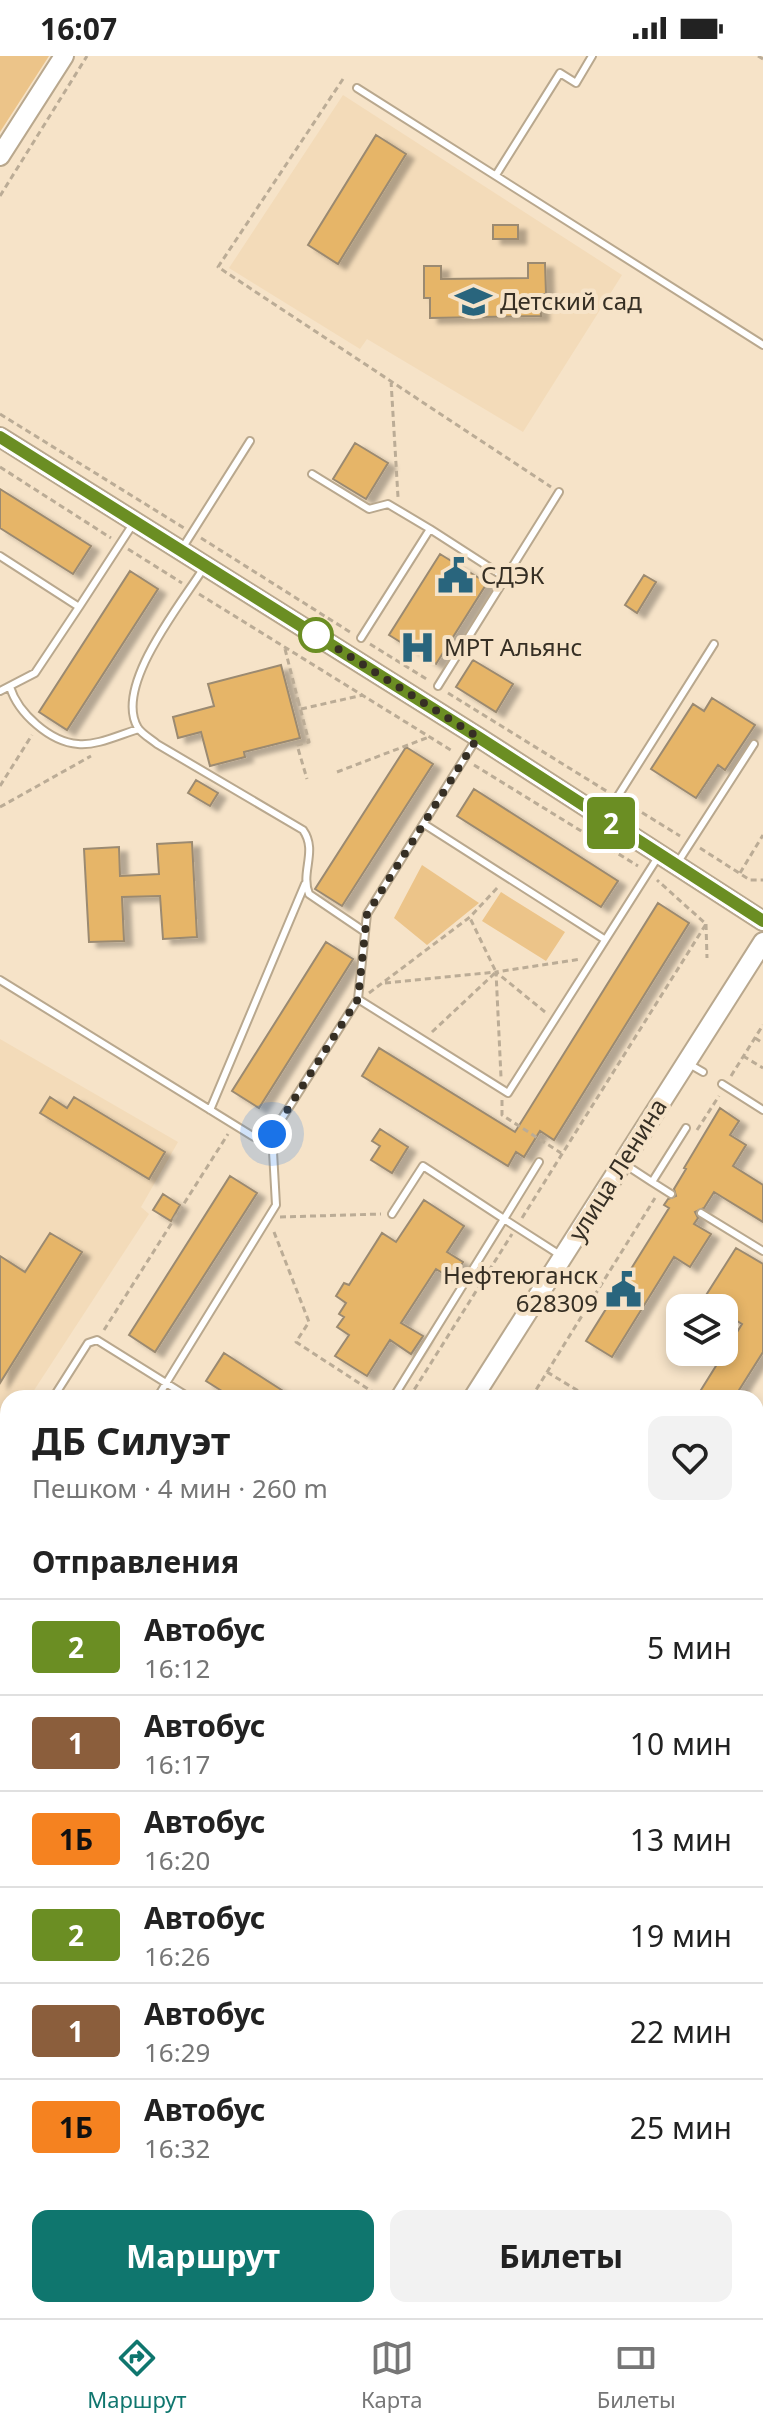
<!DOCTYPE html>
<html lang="ru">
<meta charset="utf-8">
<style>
:root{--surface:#fff;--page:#f2f2f2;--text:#222;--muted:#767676;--line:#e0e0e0;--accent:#0f766e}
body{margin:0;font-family:"Noto Sans",sans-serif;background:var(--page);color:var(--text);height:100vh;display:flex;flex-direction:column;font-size:30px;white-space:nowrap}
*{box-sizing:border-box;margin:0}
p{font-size:26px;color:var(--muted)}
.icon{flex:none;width:44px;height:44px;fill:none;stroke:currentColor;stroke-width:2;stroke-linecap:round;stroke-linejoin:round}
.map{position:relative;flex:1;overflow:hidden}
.side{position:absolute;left:0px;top:1334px;width:764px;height:928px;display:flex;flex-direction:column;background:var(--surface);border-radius:24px 24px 0 0;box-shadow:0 4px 12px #0003}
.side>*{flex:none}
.badge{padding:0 16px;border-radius:6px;font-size:28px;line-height:52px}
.controls{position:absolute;left:666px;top:1238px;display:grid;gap:16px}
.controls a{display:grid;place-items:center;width:72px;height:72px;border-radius:16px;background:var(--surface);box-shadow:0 4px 12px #0003;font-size:40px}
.you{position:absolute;width:40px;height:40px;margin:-20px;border:6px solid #fff;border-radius:50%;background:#1a73e8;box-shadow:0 0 0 12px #1a73e833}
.map>.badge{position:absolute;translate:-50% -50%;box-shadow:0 0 0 4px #fff}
h2{padding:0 32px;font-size:30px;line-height:72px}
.round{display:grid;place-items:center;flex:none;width:84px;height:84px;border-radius:16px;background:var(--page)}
.head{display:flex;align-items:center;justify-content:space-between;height:136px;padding:0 32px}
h1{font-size:38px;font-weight:700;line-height:60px}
.primary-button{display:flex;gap:16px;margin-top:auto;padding:16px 32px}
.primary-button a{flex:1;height:92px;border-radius:16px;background:var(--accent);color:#fff;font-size:32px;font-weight:700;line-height:92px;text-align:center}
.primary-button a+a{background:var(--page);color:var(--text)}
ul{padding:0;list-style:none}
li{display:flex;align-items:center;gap:24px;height:96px;padding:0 32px;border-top:2px solid var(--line)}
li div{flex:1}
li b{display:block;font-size:30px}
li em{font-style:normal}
li .badge{min-width:88px;font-weight:700;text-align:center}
.status{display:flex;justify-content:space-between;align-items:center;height:56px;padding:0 40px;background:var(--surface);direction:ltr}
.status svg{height:22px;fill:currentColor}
.dock{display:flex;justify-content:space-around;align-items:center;height:112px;border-top:2px solid var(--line);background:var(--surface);font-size:22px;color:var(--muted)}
.dock a{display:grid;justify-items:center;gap:4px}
.dock .on{color:var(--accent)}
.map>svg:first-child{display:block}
.built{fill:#f3dbb9}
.green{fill:#ecc489}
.building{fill:#e6b567;stroke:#9b8a71;stroke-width:2;filter:url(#shadow)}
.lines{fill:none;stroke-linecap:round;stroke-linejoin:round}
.service-casing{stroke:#b9a88e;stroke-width:10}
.secondary-casing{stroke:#b9a88e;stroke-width:22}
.path{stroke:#bbac96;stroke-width:3;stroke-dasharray:6 4;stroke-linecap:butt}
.service{stroke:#fff;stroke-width:6}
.secondary{stroke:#fff;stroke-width:18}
.line-casing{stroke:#fff;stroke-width:18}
.line{stroke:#6b8e23;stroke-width:12}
.walk{stroke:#362f24;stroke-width:8;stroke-dasharray:0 14.4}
.stop-dot{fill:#fff;stroke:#6b8e23;stroke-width:4}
.labels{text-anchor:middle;stroke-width:8;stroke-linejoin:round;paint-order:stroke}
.poi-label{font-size:24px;fill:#362f24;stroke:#f6e3c8;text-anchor:start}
.street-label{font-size:24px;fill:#362f24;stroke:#f6e3c8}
</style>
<div class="status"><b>16:07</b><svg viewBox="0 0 49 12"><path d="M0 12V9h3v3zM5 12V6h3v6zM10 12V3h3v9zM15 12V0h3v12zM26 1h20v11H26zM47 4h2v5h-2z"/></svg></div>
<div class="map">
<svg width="763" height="2262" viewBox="0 0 763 2262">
<defs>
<filter id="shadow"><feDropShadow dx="8" dy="5" stdDeviation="2" flood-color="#0004"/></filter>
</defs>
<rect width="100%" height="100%" fill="#f6e3c8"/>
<path class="built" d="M343,39L622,219L523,376L367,283L360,293L229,212Z
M0,983L178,1086L141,1151L149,1158L29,1342H8V1374L0,1386Z
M763,1619V1837L756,1832V1631Z"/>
<path class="green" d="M0,0H49L0,76Z
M422,809L479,847L427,889L394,862Z
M501,836L565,876L546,905L482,865Z
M8,2132V2254H175L188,2262H0V2136Z"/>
<path class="building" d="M376,79L406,98L338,208L308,189Z
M493,169H518V183H493Z
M528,207H545L546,238H540L541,260L430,262V242H424V210H441V223L528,222Z
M355,387L388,407L366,443L333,423Z
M0,433L91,490L73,518L0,472Z
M440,498L487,527L436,608L389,579Z
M130,515L158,533L67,674L39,656Z
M644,519L656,526L637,557L625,549Z
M473,604L513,628L496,656L456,631Z
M281,609L300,682L244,696L245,701L210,710L201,676L178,682L173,661L214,650L208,628Z
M712,642L755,669L725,714L718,709L696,742L651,713L693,648L704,655Z
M406,691L433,708L342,850L315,833Z
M196,724L218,737L210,750L188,737Z
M474,733L618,825L601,851L457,760Z
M192,786L197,881L163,883L160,840L122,841L124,885L89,886L84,793L119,791L120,820L159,818L157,788Z
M658,847L689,867L554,1084L540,1075L524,1101L516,1096L508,1110L362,1020L379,992L515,1076Z
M326,886L353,903L259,1052L232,1035Z
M50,1041L67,1052L74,1041L165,1096L149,1123L40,1057Z
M720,1052L739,1065L730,1079L746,1089L733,1110L763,1129V1166L714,1136L704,1152L695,1156L698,1162L694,1168L711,1178L690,1211L674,1201L612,1301L586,1285L669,1152L664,1149L668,1143L676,1140L674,1133L686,1113L684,1112Z
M380,1073L408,1091L392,1117L371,1104L380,1090L372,1085Z
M230,1120L257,1137L155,1296L129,1279Z
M163,1138L180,1149L171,1165L153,1154Z
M424,1144L464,1170L447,1196L463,1206L452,1223L436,1213L401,1267L423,1280L411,1298L390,1284L367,1320L335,1300L349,1279L337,1271L344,1261L339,1258L346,1247L336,1240L344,1227L349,1229L382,1177L396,1186Z
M50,1177L82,1196L0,1327V1200L25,1216Z
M736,1192L763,1208V1296L734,1342H696L742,1268L724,1257V1252H716L703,1244Z
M224,1297L294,1342H233L206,1325Z"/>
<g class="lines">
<defs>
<path id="service" d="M357,32L763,289
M496,119L560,17L576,27L592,0
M312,418L369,453L388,448L430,473L361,582
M430,473L506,522
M183,491L250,385
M0,500L79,551L133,468
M203,513C181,548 113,631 138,672C142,678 151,683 157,688L303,774C318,795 300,816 309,838L365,876
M438,630L559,436
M10,631C18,657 50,686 78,688C97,690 121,678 139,673
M0,635L35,617L79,551
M477,682L367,858L358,943L508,1037L658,801
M606,759L714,588
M424,768L604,883
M678,806L754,688
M0,924L254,1081L272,1078
M689,1008L703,1016
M722,1028L763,1054
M210,1054L305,828
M539,1106L504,1163L560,1199
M626,1109L652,1126L686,1072
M652,1126L671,1138
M701,1157L763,1195
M392,1158L423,1110L504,1163L393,1342
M53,1342L88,1287L97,1284L190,1342
M157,1342L276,1149L272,1078L358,943
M0,1424L8,1412
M756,1493L763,1498
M0,1545L8,1544
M0,1598L8,1585
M756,1612L763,1601
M0,1744L8,1742
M756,1868L763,1873
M620,2254L633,2262
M726,2254L727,2262
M744,2262L763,2257"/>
<path id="secondary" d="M0,100L64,0
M0,381L478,681L763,865
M473,1342L763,886
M0,2089L8,2075
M277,2254L290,2262"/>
</defs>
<use href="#service" class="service-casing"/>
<use href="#secondary" class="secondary-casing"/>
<path class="path" d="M758,0L763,3
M343,23L218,211L551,431
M0,140L87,0
M391,325L398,441
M0,358L184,472
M0,411L111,482
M201,482L350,576
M128,493L182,527
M199,538L454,696
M370,588L428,624
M285,593L298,644L291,645
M448,637L608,736
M298,644L309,686L297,689L307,723
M301,653L363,639
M474,709L638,810
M337,716L429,681
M0,730L32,679
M625,746L680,780
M0,751L91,700
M700,792L750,824H763
M740,817L763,779
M706,868L707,902
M385,927L496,916L501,1021
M369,937L470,861L499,830
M545,956L496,916L581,903
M432,976L496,916L470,862
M755,982L763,987
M743,1000L763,1012
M731,1020L763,969
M502,1044V1059L561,1097
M697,1074L719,1040
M280,1161L381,1158
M522,1162L706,868L657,824
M274,1176L309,1266L296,1286L382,1342
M104,1274L228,1078
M547,1316L590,1342
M409,1342L512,1178
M531,1342L655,1142
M756,1467L763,1456
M757,1590L763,1580
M756,1847L763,1851
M0,1984L8,1972
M756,2099L763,2104
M0,2150L8,2147
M756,2158L763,2147
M415,2254L429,2262
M102,2260L105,2262
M691,2262L696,2254"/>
<use href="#service" class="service"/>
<use href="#secondary" class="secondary"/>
</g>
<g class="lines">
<defs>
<path id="line" d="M0,381L478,681L763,865"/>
</defs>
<use href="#line" class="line-casing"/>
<use href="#line" class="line"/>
<path class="walk" d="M272,1078L358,943L367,858L478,681L316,579"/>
</g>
<defs>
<symbol id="school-bare" viewBox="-9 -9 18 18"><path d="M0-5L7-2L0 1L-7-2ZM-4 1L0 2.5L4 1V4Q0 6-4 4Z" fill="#29657d" stroke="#f6e3c8" stroke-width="2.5" paint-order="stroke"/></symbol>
<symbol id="civic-bare" viewBox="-9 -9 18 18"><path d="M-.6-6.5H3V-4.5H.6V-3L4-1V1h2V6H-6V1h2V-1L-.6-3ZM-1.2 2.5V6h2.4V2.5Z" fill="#29657d" stroke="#f6e3c8" stroke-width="2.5" paint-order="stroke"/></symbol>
<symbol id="hospital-bare" viewBox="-9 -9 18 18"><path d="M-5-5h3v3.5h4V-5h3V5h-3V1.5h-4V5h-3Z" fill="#29657d" stroke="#f6e3c8" stroke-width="2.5" paint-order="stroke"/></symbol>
</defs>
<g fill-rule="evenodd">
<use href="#school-bare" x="448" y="220" width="51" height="51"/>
<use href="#civic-bare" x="430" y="494" width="51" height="51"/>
<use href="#hospital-bare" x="392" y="566" width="51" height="51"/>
<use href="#civic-bare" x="598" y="1208" width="51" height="51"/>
</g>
<circle class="stop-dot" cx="316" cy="579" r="16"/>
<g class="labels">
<g class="poi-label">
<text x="500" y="254">Детский сад</text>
<text x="481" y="528">СДЭК</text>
<text x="444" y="600">МРТ Альянс</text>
<text x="598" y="1228" text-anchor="end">Нефтеюганск<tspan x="598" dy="28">628309</tspan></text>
</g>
<g class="street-label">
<text transform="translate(618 1114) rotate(-58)" y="8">улица Ленина</text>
</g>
</g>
</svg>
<div class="controls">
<a><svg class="icon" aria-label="layers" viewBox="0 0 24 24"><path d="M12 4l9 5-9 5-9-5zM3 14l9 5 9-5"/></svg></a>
</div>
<div class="you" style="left:272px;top:1078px"></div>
<b class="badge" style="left:611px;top:767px;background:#6b8e23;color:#fff">2</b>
<section class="side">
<div class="head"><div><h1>ДБ Силуэт</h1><p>Пешком · 4 мин · 260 m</p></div><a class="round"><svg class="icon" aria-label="heart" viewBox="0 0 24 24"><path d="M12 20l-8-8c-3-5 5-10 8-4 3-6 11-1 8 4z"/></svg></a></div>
<h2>Отправления</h2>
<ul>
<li><span class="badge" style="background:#6b8e23;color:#fff">2</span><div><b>Автобус</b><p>16:12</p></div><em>5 мин</em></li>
<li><span class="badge" style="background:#8b5e3c;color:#fff">1</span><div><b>Автобус</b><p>16:17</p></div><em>10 мин</em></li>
<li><span class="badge" style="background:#f58220;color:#111">1Б</span><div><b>Автобус</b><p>16:20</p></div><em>13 мин</em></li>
<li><span class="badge" style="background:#6b8e23;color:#fff">2</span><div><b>Автобус</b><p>16:26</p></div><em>19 мин</em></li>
<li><span class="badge" style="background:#8b5e3c;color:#fff">1</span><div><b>Автобус</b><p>16:29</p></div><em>22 мин</em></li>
<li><span class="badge" style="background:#f58220;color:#111">1Б</span><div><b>Автобус</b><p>16:32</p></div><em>25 мин</em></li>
</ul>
<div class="primary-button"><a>Маршрут</a><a>Билеты</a></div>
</section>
</div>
<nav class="dock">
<a class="on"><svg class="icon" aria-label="directions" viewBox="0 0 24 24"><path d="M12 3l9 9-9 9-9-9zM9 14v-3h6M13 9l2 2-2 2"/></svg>Маршрут</a>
<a><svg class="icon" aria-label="map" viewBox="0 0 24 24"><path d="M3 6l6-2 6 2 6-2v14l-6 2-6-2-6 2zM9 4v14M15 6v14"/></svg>Карта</a>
<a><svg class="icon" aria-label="tickets" viewBox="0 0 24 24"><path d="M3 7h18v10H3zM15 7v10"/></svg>Билеты</a>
</nav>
